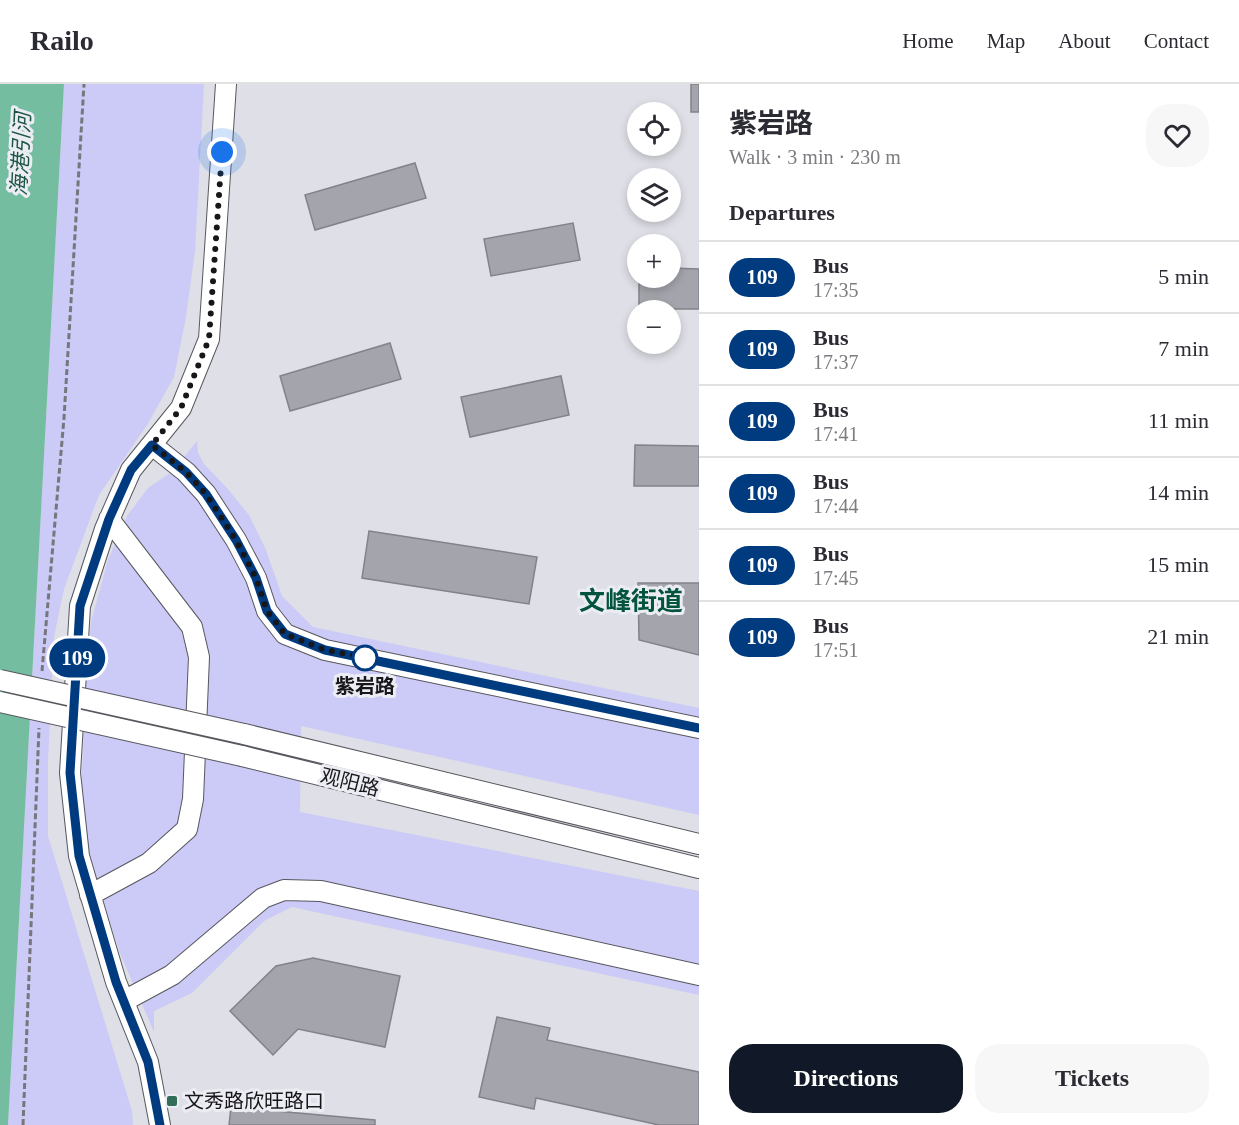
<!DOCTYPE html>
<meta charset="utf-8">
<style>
:root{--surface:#fff;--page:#f7f7f7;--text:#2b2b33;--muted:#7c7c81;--line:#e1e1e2;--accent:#111827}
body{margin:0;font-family:"Times New Roman","Noto Sans SC",serif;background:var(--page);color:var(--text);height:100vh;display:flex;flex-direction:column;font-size:22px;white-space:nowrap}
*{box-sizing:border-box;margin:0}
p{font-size:20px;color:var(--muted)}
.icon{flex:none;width:33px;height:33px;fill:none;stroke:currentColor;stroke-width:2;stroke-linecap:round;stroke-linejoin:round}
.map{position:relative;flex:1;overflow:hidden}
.sheet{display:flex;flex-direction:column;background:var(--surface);width:540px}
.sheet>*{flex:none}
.badge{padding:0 12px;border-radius:20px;font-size:21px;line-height:39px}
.controls{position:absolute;left:627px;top:18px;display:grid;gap:12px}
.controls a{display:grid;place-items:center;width:54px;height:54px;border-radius:50%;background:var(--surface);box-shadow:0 3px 9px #0003;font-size:30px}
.you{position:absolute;width:30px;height:30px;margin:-15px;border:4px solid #fff;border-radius:50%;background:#1a73e8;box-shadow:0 0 0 9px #1a73e833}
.map>.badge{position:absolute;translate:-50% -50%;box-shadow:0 0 0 3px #fff}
h2{padding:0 30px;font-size:22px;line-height:54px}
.round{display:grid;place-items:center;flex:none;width:63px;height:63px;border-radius:24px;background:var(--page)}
.summary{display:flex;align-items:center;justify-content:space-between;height:102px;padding:0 30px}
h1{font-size:28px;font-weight:700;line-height:45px}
.primary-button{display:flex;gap:12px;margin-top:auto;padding:12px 30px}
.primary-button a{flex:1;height:69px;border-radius:24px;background:var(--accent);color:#fff;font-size:24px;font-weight:700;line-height:69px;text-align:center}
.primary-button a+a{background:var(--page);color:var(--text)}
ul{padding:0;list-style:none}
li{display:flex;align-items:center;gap:18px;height:72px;padding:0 30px;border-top:2px solid var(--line)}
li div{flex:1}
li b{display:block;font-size:22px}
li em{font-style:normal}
li .badge{min-width:66px;font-weight:700;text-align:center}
header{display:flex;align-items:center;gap:36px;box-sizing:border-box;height:84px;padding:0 30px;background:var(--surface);border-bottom:2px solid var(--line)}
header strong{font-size:28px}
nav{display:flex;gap:33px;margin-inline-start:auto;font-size:21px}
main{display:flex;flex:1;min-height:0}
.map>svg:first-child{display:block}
.green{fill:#cccaf6}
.water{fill:#74bda0}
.building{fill:#a4a4ac;stroke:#828289;stroke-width:1.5}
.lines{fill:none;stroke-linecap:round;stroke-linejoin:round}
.minor-casing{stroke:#57575e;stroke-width:22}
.path{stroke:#76767c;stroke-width:3;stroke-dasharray:6 3;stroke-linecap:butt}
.minor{stroke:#fff;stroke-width:20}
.minor-bridge-casing{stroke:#57575e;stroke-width:22;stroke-linecap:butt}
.minor-bridge{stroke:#fff;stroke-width:20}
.line-casing{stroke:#fff;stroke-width:14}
.line{stroke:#003b80;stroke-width:9}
.walk{stroke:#17171a;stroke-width:6;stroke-dasharray:0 10.8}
.stop-dot{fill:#fff;stroke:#003b80;stroke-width:3}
.poi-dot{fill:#326d57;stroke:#ececf4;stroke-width:2}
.labels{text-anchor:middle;stroke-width:6;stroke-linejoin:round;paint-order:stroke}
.stop-label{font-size:20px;font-weight:bold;fill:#17171a;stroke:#ececf4}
.street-label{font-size:20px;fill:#17171a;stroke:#ececf4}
.poi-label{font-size:20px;fill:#17171a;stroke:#ececf4;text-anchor:start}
.water-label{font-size:21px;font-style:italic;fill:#1c5642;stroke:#ececf4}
.district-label{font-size:26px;font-weight:bold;fill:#03543d;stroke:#ececf4}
</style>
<header>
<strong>Railo</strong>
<nav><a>Home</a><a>Map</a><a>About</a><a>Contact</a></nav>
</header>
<main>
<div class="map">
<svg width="699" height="1041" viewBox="0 0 699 1041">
<rect width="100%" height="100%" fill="#dfdfe7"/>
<path class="green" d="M64,0H204L195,167L186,233L174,293L147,341L99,411L64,505L54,553L48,677V752L132,1027L133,1041H8Z
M197,357L198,369L204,380L227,404L249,431L266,466L282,512L313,543L699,624V731L301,642L300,728L699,807V911L292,823L264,837L192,909L154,927V948L119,867L87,763L81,713L86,588L91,538L108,476L127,432L148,404L173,387Z"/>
<path class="water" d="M0,0H64L8,1041H0Z"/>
<path class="building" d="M691,0H699V28H691Z
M415,79L426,114L315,146L305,111Z
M573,139L580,176L491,192L484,155Z
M670,184L699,185V225H639V194H670Z
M390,259L401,295L290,327L280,292Z
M561,292L569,331L470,353L461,313Z
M635,361L699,362V402H634Z
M369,447L537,473L529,520L362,494Z
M638,499H699V571L639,556Z
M313,874L400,892L385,963L298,945L273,971L230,927L276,882Z
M497,933L550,944L547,956L699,988V1041H659L536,1014L534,1025L479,1013Z
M231,1023L375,1036V1041H229Z"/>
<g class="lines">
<defs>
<path id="minor" d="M152,361L186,388L206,410L236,456L256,494L267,527L285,550L325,566L699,644
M244,650L699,760
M242,672L699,784
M90,811L149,779L187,745L193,715L199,573L192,543L109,435
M124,917L172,891L263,814L284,806L321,807L699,891
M160,1041L148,978L116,898L79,772L70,689L80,522L105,445L131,386L181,324L209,255L226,0"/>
</defs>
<use href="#minor" class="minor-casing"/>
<path class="path" d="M42,587L64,334L84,0
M23,1041L39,644"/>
<use href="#minor" class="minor"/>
<defs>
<path id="minor-bridge" d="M0,596L244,650
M0,618L242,672"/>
</defs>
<use href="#minor-bridge" class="minor-bridge-casing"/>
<use href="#minor-bridge" class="minor-bridge"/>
</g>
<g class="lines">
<defs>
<path id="line" d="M160,1041L148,978L116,898L79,772L70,689L80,522L109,435L131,386L152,361L186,388L206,410L236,456L256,494L267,527L285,550L325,566L699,644"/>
</defs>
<use href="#line" class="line-casing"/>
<use href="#line" class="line"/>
<path class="walk" d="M222,68L209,255L181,324L152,361L186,388L206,410L236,456L256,494L267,527L285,550L325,566L368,574H365"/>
</g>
<circle class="stop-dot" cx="365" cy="574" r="12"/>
<rect class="poi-dot" x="166" y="1011" width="12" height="12" rx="3"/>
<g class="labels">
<g class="stop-label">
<text x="365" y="609">紫岩路</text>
</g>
<g class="street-label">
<text transform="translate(350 698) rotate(14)" y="7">观阳路</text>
</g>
<g class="poi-label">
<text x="184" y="1024">文秀路欣旺路口</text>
</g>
<g class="water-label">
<text transform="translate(21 70) rotate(-87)" y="7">海港引河</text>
</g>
<g class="district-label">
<text x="631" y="526">文峰街道</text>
</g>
</g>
</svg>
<div class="controls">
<a><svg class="icon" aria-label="locate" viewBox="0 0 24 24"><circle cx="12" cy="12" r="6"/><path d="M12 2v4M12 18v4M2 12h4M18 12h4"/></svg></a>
<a><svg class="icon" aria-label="layers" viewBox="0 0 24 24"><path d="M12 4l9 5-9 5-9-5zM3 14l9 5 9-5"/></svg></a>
<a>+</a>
<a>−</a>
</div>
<div class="you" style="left:222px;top:68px"></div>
<b class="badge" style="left:77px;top:574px;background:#003b80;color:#fff">109</b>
</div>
<section class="sheet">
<div class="summary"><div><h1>紫岩路</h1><p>Walk · 3 min · 230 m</p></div><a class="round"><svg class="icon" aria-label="heart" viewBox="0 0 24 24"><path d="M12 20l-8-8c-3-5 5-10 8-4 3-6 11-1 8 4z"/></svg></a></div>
<h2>Departures</h2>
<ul>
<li><span class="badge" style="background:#003b80;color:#fff">109</span><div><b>Bus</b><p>17:35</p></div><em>5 min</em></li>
<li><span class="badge" style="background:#003b80;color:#fff">109</span><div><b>Bus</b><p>17:37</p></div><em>7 min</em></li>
<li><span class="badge" style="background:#003b80;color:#fff">109</span><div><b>Bus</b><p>17:41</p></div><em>11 min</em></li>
<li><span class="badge" style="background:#003b80;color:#fff">109</span><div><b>Bus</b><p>17:44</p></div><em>14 min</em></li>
<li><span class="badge" style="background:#003b80;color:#fff">109</span><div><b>Bus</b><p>17:45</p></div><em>15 min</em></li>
<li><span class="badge" style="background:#003b80;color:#fff">109</span><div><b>Bus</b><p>17:51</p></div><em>21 min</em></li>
</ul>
<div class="primary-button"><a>Directions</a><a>Tickets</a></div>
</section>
</main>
